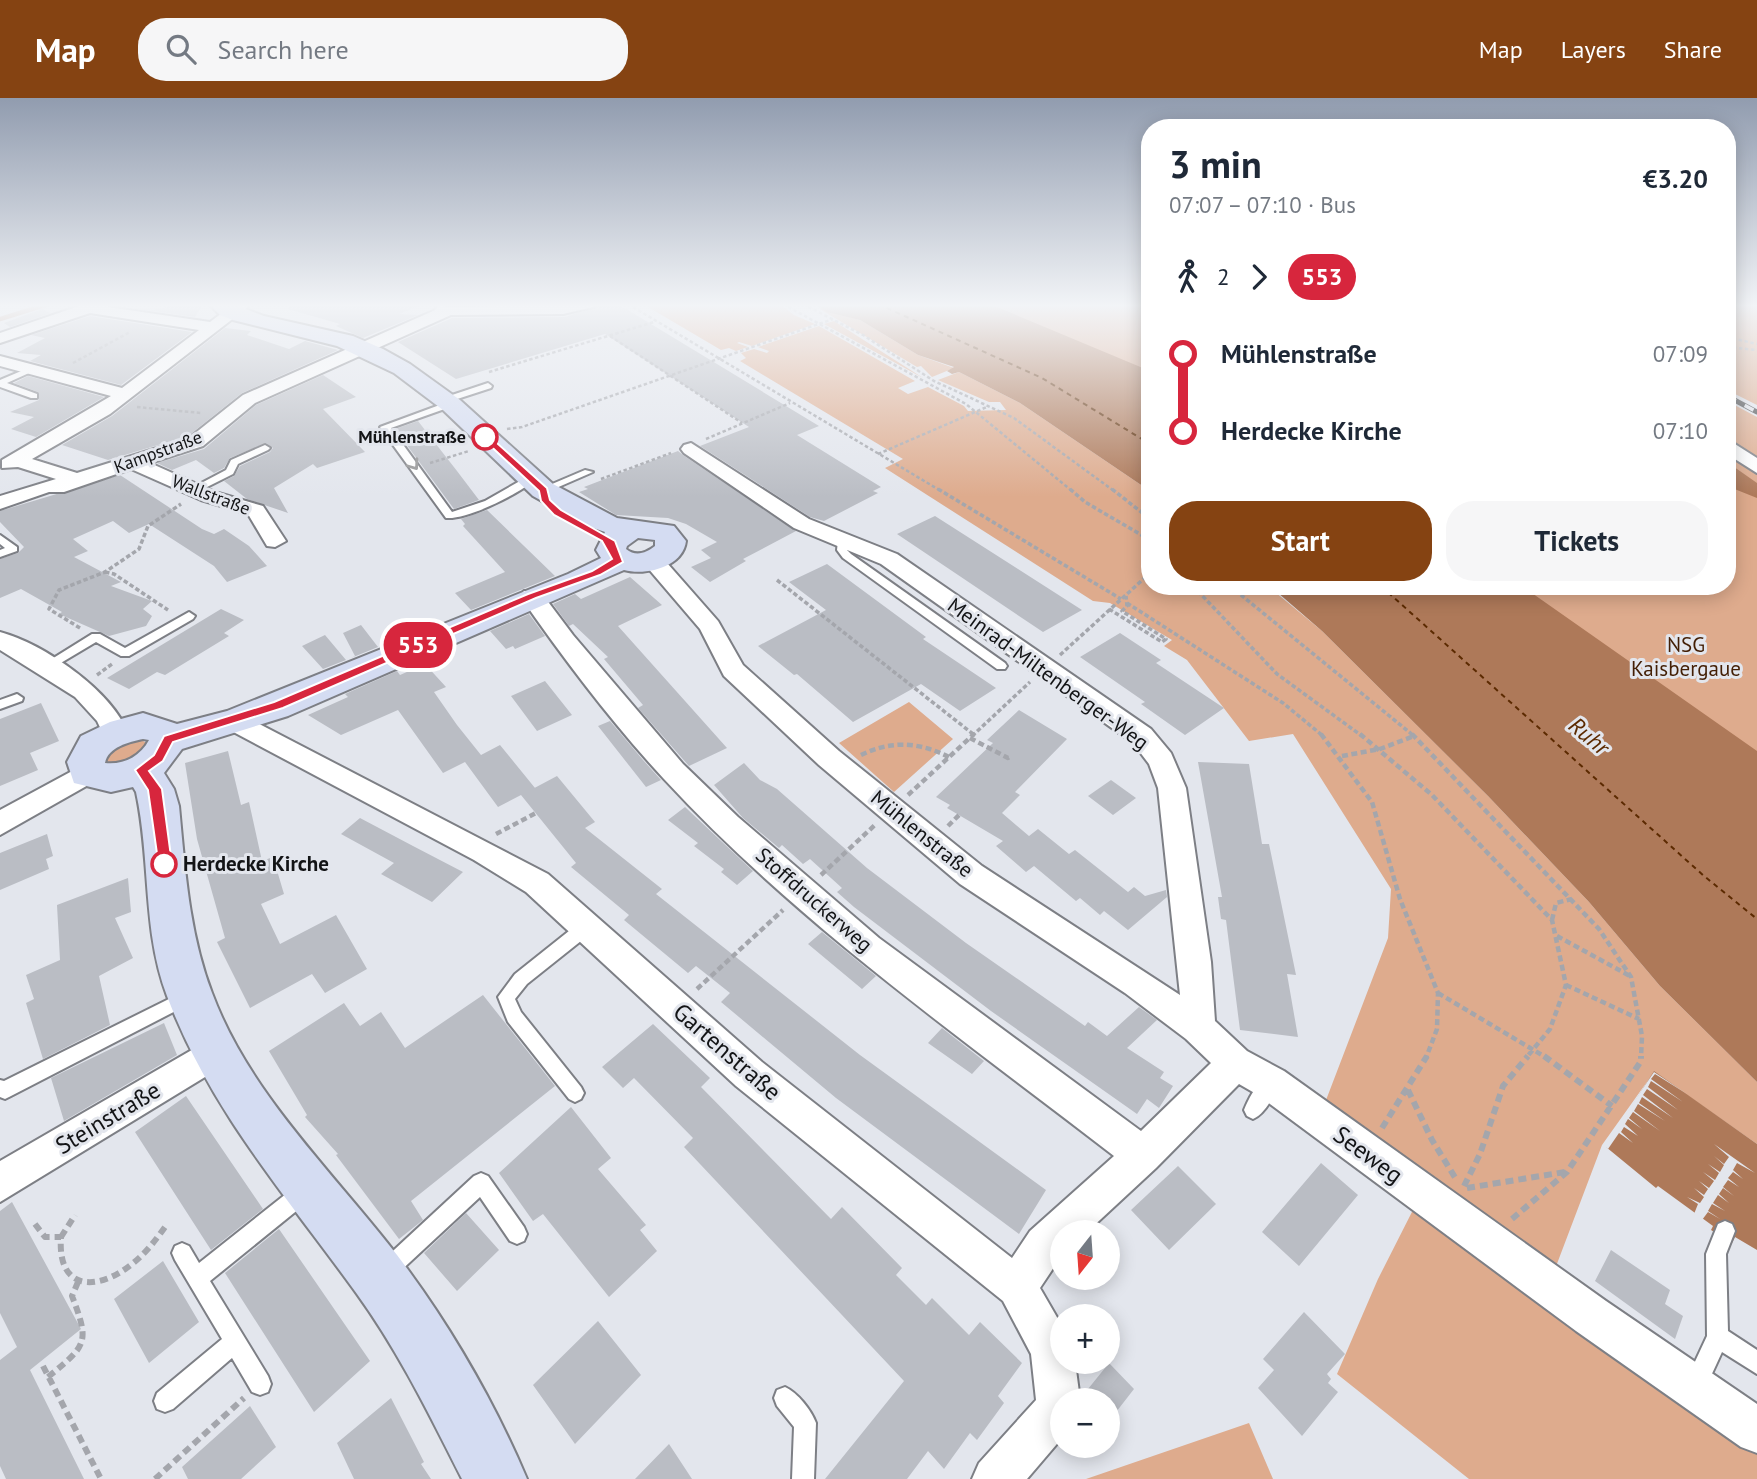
<!DOCTYPE html>
<meta charset="utf-8">
<style>
:root{--surface:#fff;--page:#f6f6f7;--text:#1f2937;--muted:#747a83;--accent:#854312}
body{margin:0;font-family:"PT Sans",sans-serif;background:var(--page);color:var(--text);height:100vh;display:flex;flex-direction:column;font-size:26px;white-space:nowrap}
*{box-sizing:border-box;margin:0}
p{font-size:23px;color:var(--muted)}
.icon{flex:none;width:38px;height:38px;fill:none;stroke:currentColor;stroke-width:2;stroke-linecap:round;stroke-linejoin:round}
.map{position:relative;flex:1;overflow:hidden}
.panel{position:absolute;left:1141px;top:21px;width:595px;height:476px;display:flex;flex-direction:column;background:var(--surface);border-radius:28px;box-shadow:0 4px 18px #0003}
.panel>*{flex:none}
.badge{padding:0 14px;border-radius:23px;font-size:24px;line-height:46px}
.needle{width:46px;rotate:197deg}
.tools{position:absolute;left:1050px;top:1122px;display:grid;gap:14px}
.tools a{display:grid;place-items:center;width:70px;height:70px;border-radius:50%;background:var(--surface);box-shadow:0 4px 18px #0003;font-size:35px}
.map>.badge{position:absolute;translate:-50% -50%;box-shadow:0 0 0 4px #fff}
.legs{display:flex;align-items:center;gap:10px;height:77px;padding:0 28px;font-size:23px}
.legs p{margin-inline-start:auto}
.overview{display:flex;align-items:center;justify-content:space-between;height:119px;padding:0 28px}
h1{font-size:38px;font-weight:700;line-height:52px}
.primary-button{display:flex;gap:14px;margin-top:auto;padding:14px 28px}
.primary-button a{flex:1;height:80px;border-radius:28px;background:var(--accent);color:#fff;font-size:28px;font-weight:700;line-height:80px;text-align:center}
.primary-button a+a{background:var(--page);color:var(--text)}
ul{padding:0 28px;list-style:none}
li{display:flex;align-items:center;gap:24px;height:77px;font-size:26px}
li i{display:grid;place-items:center;width:10px;height:100%;margin:0 9px;background:currentColor}
li i::after{content:'';width:18px;height:18px;margin:-9px;border:5px solid;border-radius:50%;background:var(--surface)}
li p{margin-inline-start:auto}
li:first-child i{background:linear-gradient(#0000 50%,currentColor 0)}
li:last-child i{background:linear-gradient(currentColor 50%,#0000 0)}
header{display:flex;align-items:center;gap:42px;box-sizing:border-box;height:98px;padding:0 35px;background:var(--accent);color:#fff}
header strong{font-size:33px}
nav{display:flex;gap:38px;margin-inline-start:auto;font-size:24px}
.search{width:490px;height:63px;background:var(--page);display:flex;align-items:center;gap:18px;box-sizing:border-box;padding:0 24px;border-radius:28px;color:var(--muted);font-size:26px}
.map>svg:first-child{display:block}
.green{fill:#deab8d}
.water{fill:#ae7959}
.pier{fill:#e3e6ed}
.lines{fill:none;stroke-linecap:round;stroke-linejoin:round}
.stream{stroke:#ae7959;stroke-width:4.5}
.ferry{stroke:#5c2a01;stroke-width:2;stroke-dasharray:5 4.5;stroke-linecap:butt}
.building{fill:#babdc4}
.lane-casing{stroke:#7d7f85;stroke-width:4}
.street-casing{stroke:#7d7f85;stroke-width:4}
.secondary-casing{stroke:#7d7f85;stroke-width:4}
.path-far3{stroke:#a4a6ac;stroke-width:2.5;stroke-dasharray:3.5 2.5;stroke-linecap:butt}
.path-far2{stroke:#a4a6ac;stroke-width:3.5;stroke-dasharray:4.5 2.5;stroke-linecap:butt}
.path-far1{stroke:#a4a6ac;stroke-width:4.5;stroke-dasharray:6 3.5;stroke-linecap:butt}
.path{stroke:#a4a6ac;stroke-width:6;stroke-dasharray:8 5;stroke-linecap:butt}
.lane{fill:#fff;fill-rule:evenodd}
.street{fill:#fff;fill-rule:evenodd}
.secondary{fill:#d4dcf2;fill-rule:evenodd}
.rail-casing{stroke:#404245;stroke-width:5}
.rail{stroke:#e3e6ed;stroke-width:3.5;stroke-dasharray:10;stroke-linecap:butt}
.oneway{stroke:#959596}
.line-1{fill:#d7263d;stroke:#fff;stroke-width:2}
.stop-1-dot{fill:#fff;stroke:#d7263d;stroke-width:3.5}
.labels{text-anchor:middle;stroke-width:6;stroke-linejoin:round;paint-order:stroke}
.far-stop-label{font-size:18px;font-weight:bold;fill:#131416;stroke:#e3e6ed;text-anchor:end}
.far-street-label{font-size:18px;fill:#131416;stroke:#e3e6ed}
.park-label{font-size:21px;fill:#431f05;stroke:#e3e6ed}
.street-label{font-size:21px;fill:#131416;stroke:#e3e6ed}
.stop-label{font-size:21px;font-weight:bold;fill:#131416;stroke:#e3e6ed;text-anchor:start}
.water-label{font-size:23px;font-style:italic;fill:#5c2a01;stroke:#e3e6ed}
.near-street-label{font-size:24px;fill:#131416;stroke:#e3e6ed}
</style>
<header>
<strong>Map</strong>
<div class="search"><svg class="icon" aria-label="search" viewBox="0 0 24 24"><circle cx="10" cy="10" r="6"/><path d="M15 15l6 6"/></svg>Search here</div>
<nav><a>Map</a><a>Layers</a><a>Share</a></nav>
</header>
<div class="map">
<svg width="1757" height="1381" viewBox="0 0 1757 1381">
<rect width="100%" height="100%" fill="#e3e6ed"/>
<path class="green" d="M643,206H780L794,217L815,226L752,248L739,244L737,245L748,249L736,253L729,250L721,252Z
M974,206H1150V281Z
M1727,206H1757V307L1727,292Z
M818,210L860,222L918,257L954,270L932,279L921,268L917,269Z
M834,223L923,280L824,226Z
M819,228L915,283L898,290L908,296L928,289L964,308L968,313L1006,312L1000,304H989L938,282L959,274L1020,305L1150,393V488H1268L1322,533L1488,698L1589,804L1660,888L1757,984V1046L1654,974L1602,1047L1555,1171L1323,1010L1388,840L1391,791L1293,636L1249,643L1187,562L1164,548L1172,542L1110,505L1093,503L885,370L903,361L740,263L746,260L741,255L754,251L767,255L769,253L758,249Z
M1727,303L1757,319V708L1479,488H1727Z
M909,604L953,641L894,694L839,645Z
M139,641L147,645L140,659C129,663 113,672 105,661L111,651Z
M1415,1108L1757,1351V1381H1469L1337,1276L1378,1181Z
M1249,1325L1273,1381H1086Z"/>
<path class="water" d="M813,206H990L1150,273V393L1020,305L959,274L952,276L947,273L954,269L918,257L860,222L827,214Z
M1727,364L1757,385V400L1727,388Z
M1270,488H1522L1757,653V984L1660,888L1589,804L1488,698L1322,533Z
M1654,973L1757,1046V1152L1735,1139L1732,1145L1711,1132L1713,1128L1658,1088L1656,1090L1606,1049Z"/>
<path class="pier" d="M1654,974L1687,996L1655,976L1651,981L1683,1004L1651,983L1648,989L1678,1012L1647,991L1643,997L1673,1020L1642,999L1639,1005L1665,1023L1638,1006L1634,1013L1660,1033L1633,1014L1629,1020L1642,1031L1628,1021L1625,1026L1638,1038L1624,1029L1621,1034L1633,1045L1619,1035L1608,1051L1604,1048Z
M1714,1046L1755,1075L1737,1065L1733,1072L1743,1081L1733,1074L1728,1080L1739,1089L1728,1082L1723,1089L1734,1098L1723,1090L1719,1096L1729,1105L1718,1097L1713,1105L1725,1113L1712,1106L1708,1113L1720,1121L1708,1114L1702,1122L1694,1116L1698,1106L1687,1099L1700,1105L1704,1099L1694,1090L1704,1097L1708,1091L1699,1083L1709,1090L1714,1083L1703,1074L1715,1082L1719,1075L1708,1066L1720,1074L1724,1067L1714,1058L1724,1066L1729,1059Z"/>
<g class="lines">
<path class="stream" d="M0,221L48,206"/>
<path class="ferry" d="M878,206L1042,280L1150,346
M1381,488L1704,778L1757,821"/>
</g>
<path class="building" d="M180,206L202,208L195,219L132,210L153,212Z
M289,206H424L399,216L418,217L363,240L336,228L340,226L288,211Z
M605,206H618L819,328L797,337L881,389L873,393L878,395L824,423L810,419L700,348L749,329L605,236L456,281L398,244L452,220L565,219Z
M42,211L51,215L10,229L4,225Z
M90,218L192,234L121,287L30,263L41,257L17,255L45,240L31,237Z
M225,230L251,233L247,237L289,251L305,243L338,252L242,295L188,338L108,362L62,347L112,318Z
M323,277L356,299L323,311L365,354L317,370L313,366L274,390L288,415L247,401L224,383L234,378L240,368L270,354L273,350L266,345L230,360L224,370L214,375L196,362L172,372L157,365L204,351L256,307Z
M28,278L104,299L36,339L11,331L34,319L10,314L39,302L38,294L14,285Z
M418,323L457,373L479,402L454,411L395,331Z
M678,353L683,357L796,433L743,461L746,463L710,484L691,469L711,460L701,452L717,444L686,426L668,420L616,417L579,394L588,391L584,389Z
M120,377L202,431L214,436L224,431L249,448L267,468L227,484L214,468L149,426L129,435L113,423L73,441L88,453L74,459L121,484L111,488L152,503L143,511L152,518L146,528L109,538L59,516L62,514L21,491L0,500V461L18,455L24,449L0,424V413Z
M487,412L555,478L471,512L455,495L505,474L463,428L465,426L461,421Z
M935,418L1018,471L1082,512L1043,534L897,436Z
M827,466L926,539L923,541L996,590L960,613L921,586L853,624L797,576L794,577L758,548L826,512L789,484Z
M630,479L662,507L618,528L727,650L689,668L638,610L643,607L604,561L608,559L573,526L569,528L553,506L575,496L581,501Z
M221,511L244,522L224,535L229,538L165,577L157,574L129,591L107,580Z
M529,516L545,538L515,551L513,548L506,551L490,533Z
M361,527L378,549L351,560L355,558L343,535Z
M1120,535L1161,562L1156,565L1224,610L1185,637L1141,606L1145,604L1080,559Z
M325,537L346,562L323,571L302,548Z
M425,566L446,589L434,594L457,627L481,657L500,647L535,690L525,695L557,678L595,724L585,730L662,791L656,796L860,957L1046,1092L1019,1136L836,1000L721,904L730,895L696,868L688,875L624,822L629,817L571,769L576,765L521,697L498,709L465,664L443,675L398,612L341,637L308,617L348,599L345,596L397,573L400,577Z
M545,583L572,617L537,633L511,598Z
M41,605L59,643L30,655L38,672L0,688V621Z
M1019,612L1067,641L1015,694L1020,697L1002,715L1029,738L1038,731L1069,756L1075,752L1128,794L1134,789L1145,798L1166,792L1167,799L1128,832L1104,813L1100,817L1080,800L1076,803L1034,768L1026,774L996,748L1003,743L947,710L950,707L936,699L993,645L987,642Z
M610,623L643,662L661,682L646,689L598,628Z
M228,653L241,707L249,704L262,763L273,759L284,796L261,806L280,846L336,817L367,871L325,895L312,876L250,910L217,844L225,840L197,741L185,665Z
M1198,664L1249,666L1262,746H1269L1296,877L1287,876L1298,939L1240,932L1226,822L1221,821L1218,799H1222Z
M744,665L760,682L777,691L867,770L966,845L1085,928L1088,924L1107,938L1139,909L1157,922L1127,950L1164,974L1160,980L1173,988L1159,1010L1147,1001L1137,1016L991,913L854,809L837,794L842,790L810,761L803,766L782,747L779,750L743,720L714,687Z
M1111,682L1136,700L1113,717L1088,698Z
M685,709L753,773L737,787L721,774L724,771L694,748L698,745L668,722Z
M360,720L413,748L463,774L432,804L381,776L394,765L341,736Z
M47,736L53,758L46,761L49,771L0,792V755Z
M128,780L131,814L115,820L133,860L99,878L110,927L43,961L26,905L34,901L26,877L60,862L57,807Z
M822,834L876,878L862,891L808,846Z
M483,897L555,988L411,1103L423,1122L399,1141L336,1057L338,1056L305,1019L307,1017L269,953L344,905L360,928L381,914L405,950Z
M164,925L177,957L64,1023L51,980Z
M653,926L710,980L701,989L831,1121L842,1109L902,1170L896,1177L926,1207L932,1200L969,1237L980,1224L1022,1265L998,1298L1004,1305L977,1342L970,1335L944,1371L928,1353L907,1381H825L904,1283L684,1049L693,1040L634,980L623,990L602,969Z
M942,930L984,963L972,976L928,945Z
M186,998L263,1111L211,1152L135,1034Z
M571,1009L611,1060L598,1071L646,1127L640,1132L657,1153L609,1199L543,1116L533,1123L499,1075Z
M1321,1065L1358,1097L1299,1168L1262,1134Z
M1178,1068L1216,1106L1169,1152L1131,1112Z
M12,1104L81,1231L30,1272L84,1381H6L0,1368V1262L17,1249L0,1215V1113Z
M466,1115L499,1152L457,1193L424,1155Z
M279,1131L370,1263L314,1314L225,1175Z
M1611,1152L1670,1192L1665,1206L1683,1218L1675,1241L1595,1183Z
M163,1163L199,1224L149,1265L114,1201Z
M1304,1214L1345,1256L1327,1276L1331,1281L1328,1285L1338,1294L1302,1338L1258,1290L1274,1272L1263,1261Z
M598,1223L641,1277L575,1346L533,1287Z
M1109,1265L1134,1291L1113,1318L1108,1312V1302H1098L1088,1291Z
M391,1300L424,1364L421,1366L431,1381H354L337,1345Z
M250,1308L276,1349L241,1381H188L182,1369Z
M669,1346L692,1381H635Z"/>
<g class="lines">
<defs>
<path id="lane" d="M440,206H448L438,219H432L431,217Z
M33,268L40,270L7,285L37,296V300H31L0,289V282Z
M488,285L492,288L491,290L451,303L455,306L453,308L391,330L452,414L485,403L527,379L536,381C520,395 468,422 446,420L380,329L445,305L442,302L443,300Z
M265,347L270,350L268,352L238,366L233,376L197,394L188,392L226,372L231,362Z
M585,372L593,374L547,394L538,392Z
M0,437L17,449V453L0,459V452L5,450L0,446Z
M843,440L848,443L847,452L851,456L1005,565L1007,568L1005,571H997L843,460L837,452L838,443Z
M189,514L195,518L193,521L129,558H121L96,544L49,572H41L39,569L92,536H100L125,550Z
M17,596L23,600L22,603L0,611V602Z
M585,823L591,825L593,830L591,835L527,886L515,901L521,914L581,989L584,995L581,1001L575,1004L569,1001L508,924L498,899L515,876L579,825Z
M185,893L191,895L193,900L191,905L11,998L5,1001L0,999V982L4,983Z
M1270,978L1276,980L1279,986C1274,998 1265,1016 1253,1021L1247,1018L1244,1012C1249,1000 1258,982 1270,978Z
M481,1075L488,1078L524,1129L527,1136L524,1143L517,1146L510,1143L480,1099L395,1178L388,1181L381,1178L378,1171L381,1164L474,1078Z
M303,1085L310,1088L313,1095L310,1102L210,1183L268,1278L271,1286L268,1294L260,1297L252,1294L232,1260L173,1311L165,1314L157,1311L154,1303L157,1295L222,1241L175,1162L172,1155L175,1148L182,1145L189,1148L199,1165L296,1088Z
M1725,1123L1732,1126L1735,1133L1726,1156L1728,1233L1757,1252V1276L1722,1254L1704,1293L1696,1296L1688,1293L1685,1285L1707,1238L1706,1156L1718,1126Z
M785,1289C798,1295 811,1312 816,1325L814,1381H792L794,1329L777,1308L774,1300L777,1292Z"/>
<path id="street" d="M85,206H110L108,209L210,224L234,206H246L248,209L110,316L32,361L77,375L189,340L243,297L442,209L596,206L593,209L563,216L451,217L255,305L203,348L150,365L215,394L263,408L286,443L275,449L267,448L248,416L201,402L131,371L64,394H49L0,411V398L56,381L18,369L2,370V362L111,298L0,268V258L122,290L199,232L90,215L0,245V235Z
M1727,341L1757,360V375L1727,356Z
M691,345L809,421L897,456L1151,631L1171,655L1186,690L1211,864L1215,923L1247,953L1284,973L1606,1203L1757,1306V1355L1741,1349L1576,1233L1258,997L1239,986L1156,1070L1087,1134H1062V1157L1040,1190L1062,1228V1264H1075L1080,1302H1062V1340L1027,1381H972L979,1365L1036,1302L1031,1256L1003,1203L736,988L526,794L474,762L224,629L220,623L224,617L233,614L242,617L548,776L762,964L1012,1160L1030,1133L1114,1058C960,939 797,825 664,681C613,626 563,560 520,498L524,493H540L573,537L683,666L738,719L879,840L1141,1033L1211,965L1186,941L1125,895L960,786L819,667L724,578L700,531L641,462L652,455L660,457L718,523L743,567L839,653L982,768L1180,897L1158,690L1149,666L1133,645L881,466L794,430L684,355L681,351L684,347Z
M0,534C44,546 111,592 128,635L124,642L115,644L106,642L97,623L75,599L0,552Z
M87,665L97,668L101,675L97,682L0,737V712Z
M216,938L228,943L233,954L228,965L0,1104V1063Z"/>
<path id="secondary" d="M209,206H233L264,218L353,238L383,251L410,266L460,302L553,386L617,420L674,428L686,443C683,469 646,478 624,472L288,618L182,651L164,675L174,691L179,708C185,771 189,835 212,895C249,995 333,1074 397,1157C448,1224 494,1303 527,1381H462C430,1318 399,1254 357,1196C287,1099 210,1012 167,898C142,832 151,762 136,694L133,689L111,694L74,685L67,664L81,638L110,624L143,615L177,626L227,613L568,476L601,460L596,452L605,434L585,427L533,398L443,312L394,275L337,248L233,222L220,217ZM638,440L655,442V448C646,455 636,459 626,451L627,448ZM143,641L149,642C140,659 123,667 105,665C108,649 129,644 143,641Z"/>
</defs>
<use href="#lane" class="lane-casing"/>
<use href="#street" class="street-casing"/>
<use href="#secondary" class="secondary-casing"/>
<path class="path-far3" d="M628,206L941,393
M783,206L966,306L1072,393
M803,206L863,237L934,283L1014,320L1114,393
M610,238L742,325
M1727,239L1757,246
M1727,249L1757,252
M73,265L130,234
M489,274L654,224
M137,309L201,315
M507,331L522,329L833,221
M706,341L790,305
M878,356L989,308
M430,365L469,353
M601,381L671,355"/>
<path class="path-far2" d="M938,391L1121,501
M1070,391L1085,404L1150,442
M1112,391L1150,421
M105,474L114,476L168,512
M777,482L973,636
M1193,488L1277,576L1362,638
M1230,488L1414,638
M1127,505L1283,605L1323,638
M1109,511L1162,544L1166,541L1122,513L1127,508L1126,498
M80,530L49,511L59,492L105,474L139,451L148,428L181,406
M1060,557L1150,475
M97,577L112,566
M972,638L1030,584"/>
<path class="path-far1" d="M1321,636L1372,704L1400,801L1438,895L1437,931L1426,960
M1360,636L1432,697L1552,822L1566,887L1550,931L1526,960
M1412,636L1599,831L1631,879L1642,938L1641,960
M970,640L1008,660L1011,658
M861,657C892,642 919,644 949,659
M1342,658L1380,651L1414,638
M908,697L974,636
M948,728L960,716
M496,736L536,715
M821,777L876,726
M1552,822L1556,805L1572,801
M1557,838L1630,878
M1566,887L1639,921
M697,891L783,812
M1438,895L1547,960"/>
<path class="path" d="M1544,958L1612,1008
M1408,992L1432,1042L1456,1081
M1382,1030L1427,958
M1464,1088L1480,1056L1503,988L1528,958
M1467,1090L1565,1074
M1512,1121L1567,1074L1641,963V958
M35,1126L45,1139H61C57,1193 97,1194 132,1166C145,1156 155,1143 165,1129
M61,1139L75,1117
M43,1268L101,1381
M48,1279C87,1247 90,1245 72,1198L78,1184
M155,1381L244,1300"/>
<use href="#lane" class="lane"/>
<use href="#street" class="street"/>
<use href="#secondary" class="secondary"/>
<defs>
<path id="rail" d="M1727,298L1757,314"/>
</defs>
<use href="#rail" class="rail-casing"/>
<use href="#rail" class="rail"/>
</g>
<defs><path id="oneway-chevron" d="M-2-3.5L2.5 0L-2 3.5" fill="none" stroke-width="1.6" stroke-linecap="round" stroke-linejoin="round" transform="scale(1.75)"/></defs>
<use class="oneway" href="#oneway-chevron" transform="translate(414 367) rotate(54)"/>
<linearGradient id="sky" x2="0" y2="1"><stop stop-color="#919caf"/><stop offset="0.52" stop-color="#f2f4f7"/><stop offset="1" stop-color="#f2f4f7" stop-opacity="0"/></linearGradient>
<rect width="1757" height="399" fill="url(#sky)"/>
<path class="line-1" d="M482,337H488L547,390L550,402L561,412L615,443L623,464L600,477L536,500L283,610L173,644L163,663L149,673L162,691L172,766L164,772L159,770L148,692L135,672L154,657L164,638L274,604L528,496L592,473L612,461L602,443L554,417L541,403L539,393L482,340Z"/>
<g class="stop-1-dot">
<circle cx="485" cy="339" r="12"/>
<circle cx="164" cy="766" r="12"/>
</g>
<g class="labels">
<g class="far-stop-label">
<text x="466" y="345">Mühlenstraße</text>
</g>
<g class="far-street-label">
<text transform="translate(158 354) rotate(-20)" y="6">Kampstraße</text>
<text transform="translate(211 397) rotate(21)" y="6">Wallstraße</text>
</g>
<g class="park-label">
<text x="1686" y="554">NSG<tspan x="1686" dy="24">Kaisbergaue</tspan></text>
</g>
<g class="street-label">
<text transform="translate(1048 576) rotate(36)" y="7">Meinrad-Miltenberger-Weg</text>
<text transform="translate(922 736) rotate(39)" y="7">Mühlenstraße</text>
<text transform="translate(814 802) rotate(41)" y="7">Stoffdruckerweg</text>
</g>
<g class="stop-label">
<text x="183" y="773">Herdecke Kirche</text>
</g>
<g class="water-label">
<text transform="translate(1589 638) rotate(40)" y="8">Ruhr</text>
</g>
<g class="near-street-label">
<text transform="translate(727 954) rotate(41)" y="8">Gartenstraße</text>
<text transform="translate(108 1020) rotate(-31)" y="8">Steinstraße</text>
<text transform="translate(1368 1057) rotate(36)" y="8">Seeweg</text>
</g>
</g>
</svg>
<div class="tools">
<a><svg class="needle" viewBox="-14 -14 28 28"><path d="M0-13l5 13h-10z" fill="#e53935"/><path d="M0 13l5-13h-10z" fill="#747a83"/></svg></a>
<a>+</a>
<a>−</a>
</div>
<b class="badge" style="left:418px;top:547px;background:#d7263d;color:#fff">553</b>
<section class="panel">
<div class="overview"><div><h1>3 min</h1><p>07:07 – 07:10 · Bus</p></div><b>€3.20</b></div>
<div class="legs"><svg class="icon" aria-label="walk" viewBox="0 0 24 24"><circle cx="13" cy="4" r="2"/><path d="M13 8l-2 6 4 7M11 14l-3 7M7 12l3-4h3l4 4"/></svg>2<svg class="icon" aria-label="forward" viewBox="0 0 24 24"><path d="M9 5l7 7-7 7"/></svg><b class="badge" style="background:#d7263d;color:#fff">553</b></div>
<ul>
<li><i style="color:#d7263d"></i><b>Mühlenstraße</b><p>07:09</p></li>
<li><i style="color:#d7263d"></i><b>Herdecke Kirche</b><p>07:10</p></li>
</ul>
<div class="primary-button"><a>Start</a><a>Tickets</a></div>
</section>
</div>
